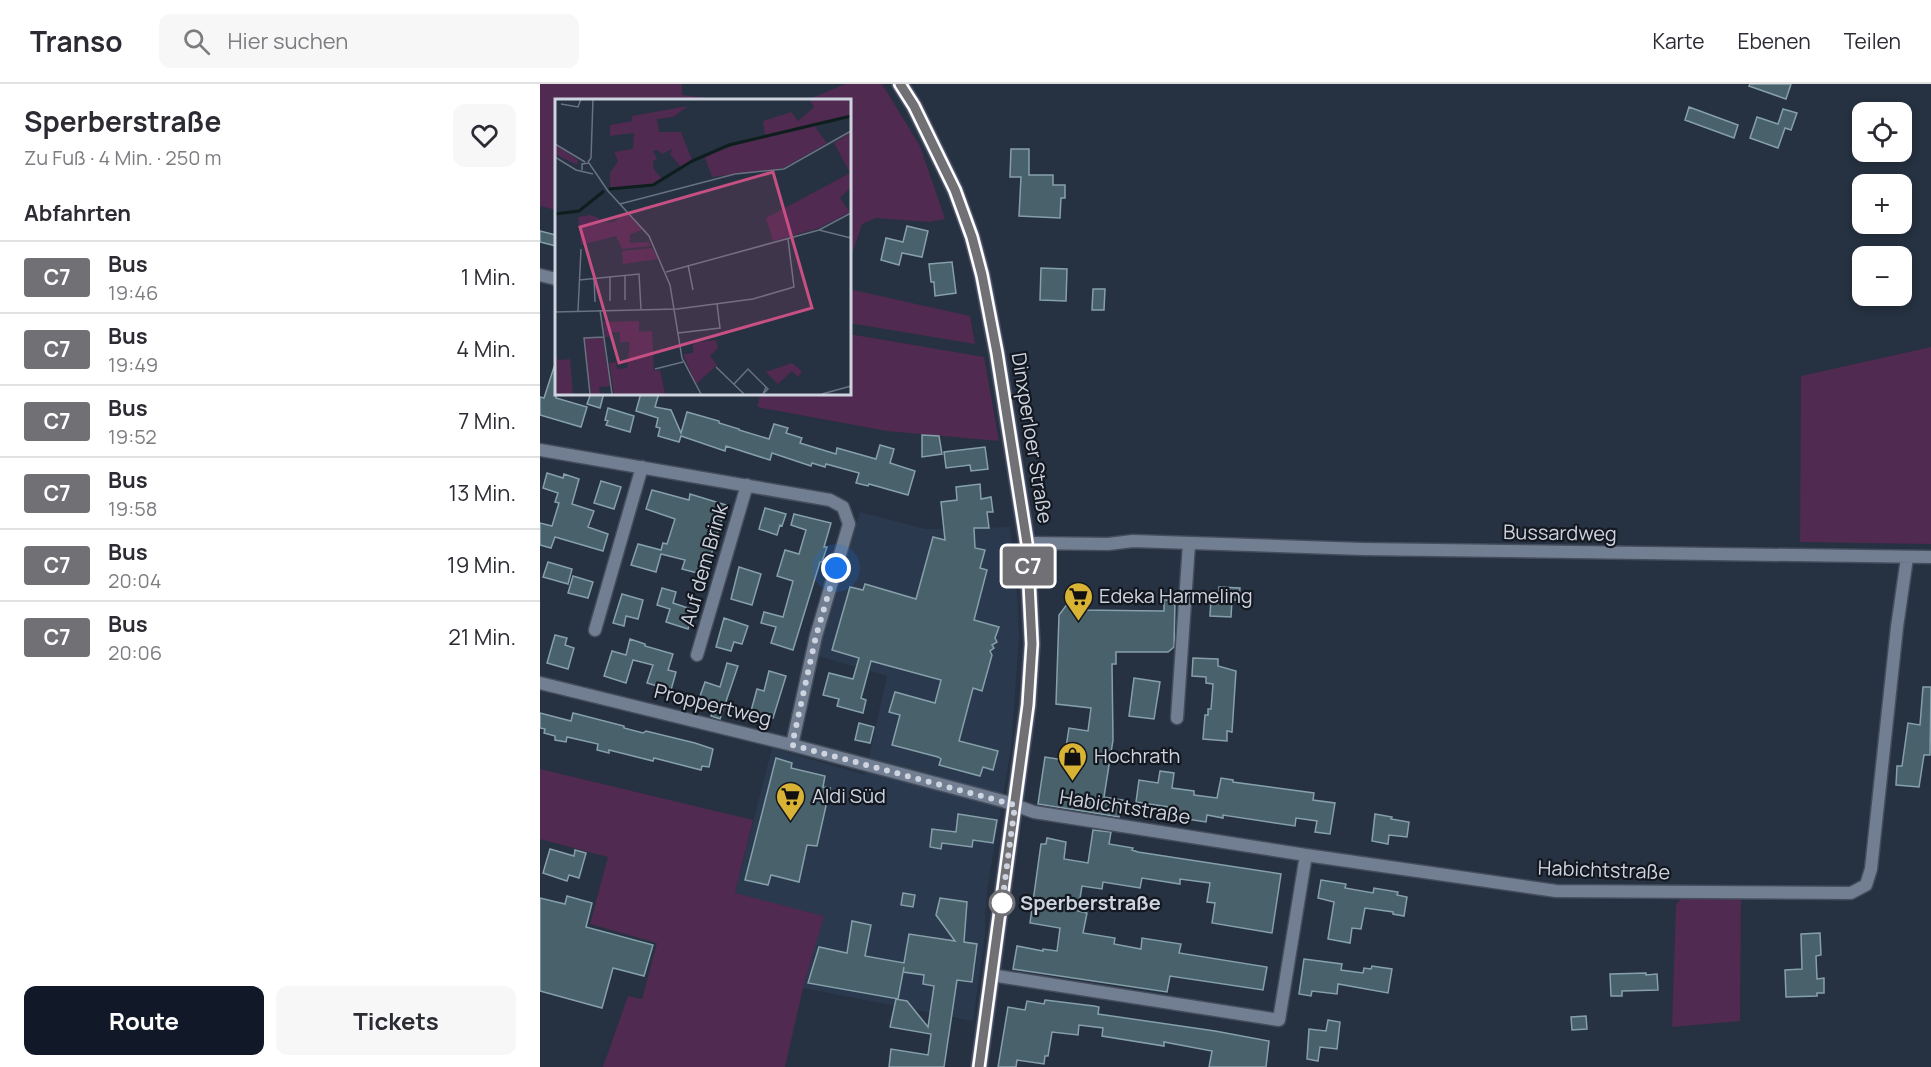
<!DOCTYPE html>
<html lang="de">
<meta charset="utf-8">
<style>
:root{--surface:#fff;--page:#f7f7f7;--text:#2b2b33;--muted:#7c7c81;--line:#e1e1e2;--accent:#111827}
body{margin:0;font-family:Manrope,sans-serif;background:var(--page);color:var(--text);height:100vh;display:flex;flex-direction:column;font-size:22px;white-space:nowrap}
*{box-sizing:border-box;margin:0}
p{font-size:20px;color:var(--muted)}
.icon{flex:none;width:33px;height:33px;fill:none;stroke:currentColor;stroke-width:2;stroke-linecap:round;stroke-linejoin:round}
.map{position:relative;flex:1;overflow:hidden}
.drawer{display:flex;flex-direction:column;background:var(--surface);width:540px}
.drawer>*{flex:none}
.badge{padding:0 12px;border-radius:4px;font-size:21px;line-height:39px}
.controls{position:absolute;left:1312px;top:18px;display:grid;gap:12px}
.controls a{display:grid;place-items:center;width:60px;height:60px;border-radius:12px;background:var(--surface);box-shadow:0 3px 9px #0003;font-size:30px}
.you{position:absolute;width:30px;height:30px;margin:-15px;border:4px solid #fff;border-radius:50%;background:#1a73e8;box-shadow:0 0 0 9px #1a73e833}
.map>.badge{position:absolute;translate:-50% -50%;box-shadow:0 0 0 3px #fff}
h2{padding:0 24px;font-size:22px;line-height:54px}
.round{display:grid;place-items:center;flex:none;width:63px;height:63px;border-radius:12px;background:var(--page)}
.overview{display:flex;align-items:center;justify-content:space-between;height:102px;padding:0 24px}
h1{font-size:28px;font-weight:700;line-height:45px}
.button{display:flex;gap:12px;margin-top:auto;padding:12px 24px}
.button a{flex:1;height:69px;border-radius:12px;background:var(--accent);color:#fff;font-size:24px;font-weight:700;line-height:69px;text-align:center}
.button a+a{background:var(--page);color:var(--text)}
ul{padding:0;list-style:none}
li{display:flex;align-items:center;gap:18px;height:72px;padding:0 24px;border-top:2px solid var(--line)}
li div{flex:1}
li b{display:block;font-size:22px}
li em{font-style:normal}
li .badge{min-width:66px;font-weight:700;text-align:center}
header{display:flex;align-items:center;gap:36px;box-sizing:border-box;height:84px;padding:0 30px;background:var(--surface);border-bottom:2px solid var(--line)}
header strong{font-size:28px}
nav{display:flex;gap:33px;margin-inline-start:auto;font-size:21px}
.search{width:420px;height:54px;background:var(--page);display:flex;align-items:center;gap:15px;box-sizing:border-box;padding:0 21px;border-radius:12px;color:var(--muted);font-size:22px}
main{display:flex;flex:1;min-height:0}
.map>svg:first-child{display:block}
.built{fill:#2b394f}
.green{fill:#502a51}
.building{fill:#49616b;stroke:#86a0ab;stroke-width:1.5}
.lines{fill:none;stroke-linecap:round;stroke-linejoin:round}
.street-casing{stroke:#444d5b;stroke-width:15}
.primary-casing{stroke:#444d5b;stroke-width:18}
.street{stroke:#727e91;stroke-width:12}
.primary{stroke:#9694c2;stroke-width:15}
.line-casing{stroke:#fff;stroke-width:14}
.line{stroke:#707075;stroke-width:9}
.walk{stroke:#ced4df;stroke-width:6;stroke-dasharray:0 10.8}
.stop-dot{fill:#fff;stroke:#707075;stroke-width:3}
.labels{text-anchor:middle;stroke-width:4.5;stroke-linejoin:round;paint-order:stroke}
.street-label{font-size:20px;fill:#ced4df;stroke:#141820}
.poi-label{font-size:20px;fill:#ced4df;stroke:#141820;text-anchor:start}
.stop-label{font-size:20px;font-weight:bold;fill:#ced4df;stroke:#141820;text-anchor:start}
.inset-river{fill:none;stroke:#0e1e1d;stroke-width:3}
.inset-road{fill:none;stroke:#697280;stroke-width:1.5}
.view{fill:#c65083;fill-opacity:0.15;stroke:#c65083;stroke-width:3}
.inset-edge{fill:none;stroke:#ced4df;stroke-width:3}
</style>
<header>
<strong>Transo</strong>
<div class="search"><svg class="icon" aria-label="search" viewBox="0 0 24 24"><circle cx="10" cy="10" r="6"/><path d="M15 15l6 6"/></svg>Hier suchen</div>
<nav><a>Karte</a><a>Ebenen</a><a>Teilen</a></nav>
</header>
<main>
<section class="drawer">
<div class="overview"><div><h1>Sperberstraße</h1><p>Zu Fuß · 4 Min. · 250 m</p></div><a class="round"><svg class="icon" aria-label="heart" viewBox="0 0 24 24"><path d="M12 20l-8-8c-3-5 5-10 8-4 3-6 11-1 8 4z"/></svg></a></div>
<h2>Abfahrten</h2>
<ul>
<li><span class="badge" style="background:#707075;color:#fff">C7</span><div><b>Bus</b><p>19:46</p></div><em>1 Min.</em></li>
<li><span class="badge" style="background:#707075;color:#fff">C7</span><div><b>Bus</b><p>19:49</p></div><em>4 Min.</em></li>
<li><span class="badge" style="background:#707075;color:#fff">C7</span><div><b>Bus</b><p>19:52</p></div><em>7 Min.</em></li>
<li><span class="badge" style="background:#707075;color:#fff">C7</span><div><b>Bus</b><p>19:58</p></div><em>13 Min.</em></li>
<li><span class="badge" style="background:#707075;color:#fff">C7</span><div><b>Bus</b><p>20:04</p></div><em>19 Min.</em></li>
<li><span class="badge" style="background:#707075;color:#fff">C7</span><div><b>Bus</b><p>20:06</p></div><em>21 Min.</em></li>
</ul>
<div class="button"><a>Route</a><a>Tickets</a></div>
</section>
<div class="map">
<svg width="1391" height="983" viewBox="0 0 1391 983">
<rect width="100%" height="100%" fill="#263141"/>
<path class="built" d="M320,428L385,445L470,443L477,511L479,553L471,664L448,800L445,829V851L433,937L263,904L283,832L195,809L232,664L325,691L347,592L278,572Z"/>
<path class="green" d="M0,0H142V11L185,16H16V126L0,122Z
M305,0H342L380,62L405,135L389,138L336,134L322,140L309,179V16H267Z
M309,205L430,232L435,260L309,239Z
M309,250L444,273L459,357L347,347L217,323L221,309H309Z
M1391,263V460L1260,458L1261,292Z
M0,685L213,736L195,809L284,832L263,904L245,983H63L88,912L102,915L117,859L50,840L68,773L0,755Z
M1142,813H1201L1200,937L1132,943L1136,821Z"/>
<path class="building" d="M1210,0H1251L1246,15L1209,2Z
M1149,23L1198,41L1194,54L1145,36Z
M1243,25L1257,29L1251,46L1245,44L1238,64L1210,54L1217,33L1238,40Z
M471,65H489V91H513V101H525V114H521L520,134L479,132L481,93H470Z
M367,142L388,147L382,173L362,169L359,181L341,176L346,154L363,158Z
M0,147L16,151V162L0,158Z
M412,178L416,209L395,212L394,198H391L389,180Z
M501,184L527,185L526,217L500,216Z
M553,205H565L564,226H552Z
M14,283H16V314L47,323L41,343L0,331V313L4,314Z
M51,309H64L60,324L47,320Z
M101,309H119L115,323L131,326L141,349L147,328L179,337V339L199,345V346L229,355L234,340L248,344L246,349L262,354L260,359L296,370L297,364L336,375L340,361L354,365L350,379L375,387L368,411L329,400L328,402L316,399L319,389L286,380L285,383L272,379L271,382L232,369L230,376L186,362L185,367L141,352L139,358L118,352L120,344L116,343L118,334L96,327Z
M68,324L94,332L90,348L66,341L68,337L65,336Z
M382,351L399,352L402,370L382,373Z
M445,363L448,385L431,387L430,381L406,384L404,368Z
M7,389L23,394L24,390L39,395L32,420L54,427L48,443L68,450L63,467L15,453L11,464L0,461V439L12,442L19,419L15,418L18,409L3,404Z
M61,397L81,403L74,425L54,419Z
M440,400L441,415L451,413L453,428H447L449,444H434L435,464L445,466L440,484L447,486L434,536L459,543L455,554L457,558L452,561L454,564L450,567L452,571L442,607L433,604L419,657L458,667L453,686L443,683L440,692L399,681L401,675L398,673L352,661L360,631L349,628L355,608L395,619L401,596L331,577L321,614L326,616L323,629L297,622L299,615L283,611L289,589L313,595L319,574L292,566L310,503L323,506L325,500L376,515L393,453L405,456L401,418L417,416L416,403Z
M112,406L149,416L150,410L186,421L165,491L142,485L145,476L121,470L116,488L91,481L98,460L121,466L123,459L127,460L135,435L106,425Z
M225,424L246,430L242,442L240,441L237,451L219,445Z
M254,430L291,439L284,463H287L282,478H280L253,566L231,559L236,543L221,539L224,528L243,533L253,497L237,492L245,466L259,470L266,446L251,441Z
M8,478L32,485L28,500L3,493Z
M199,483L221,490L212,521L191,515Z
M33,492L53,498L48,514L28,509Z
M679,503L700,504L699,516H692L691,533L670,532L671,513L679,514Z
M122,504L136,508L133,519L154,526L148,545L126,538L130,525L117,521Z
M82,510L103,516L98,535L86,532L84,542L73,539Z
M540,512V526L624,527V516H635L634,563L628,568H576V580H572L573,656L564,713L583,716L579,733L498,720L505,673L524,676L529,644L548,647L551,624L516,620L519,531L528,519Z
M184,534L208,542L202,560L194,558L191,567L176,563Z
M15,551L27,554L25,561L34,564L28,585L7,579Z
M90,555L105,560V562L133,570L128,586L136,588L131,606L107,599L113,581L93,576L86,599L64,592L72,567L86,571Z
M653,574L678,575V582L696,587L692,648L687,647V657L663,655L665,631H668V625H671L673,600L666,599V593L652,592Z
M187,579L198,582L180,635L171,632L174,620L159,615L165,598L180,603Z
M229,587L246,592L233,634L211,627L217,605L224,607Z
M594,594L620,598L614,635L589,632Z
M1383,603H1391L1390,671H1384L1379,703L1356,701L1357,682H1362L1368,639L1380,641Z
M0,629L31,637L33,629L84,642V644L103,649L106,647L155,659L173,665L169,683L162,682L161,686L114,674L113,677L69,666V669L57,666L58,660L27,653L26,658L15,656V652L4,649L5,645L0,644Z
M319,639L334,643L330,659L315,656Z
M236,674L252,679L251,684L285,692L283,703L290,704L277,762L267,761L259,798L231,791L228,801L205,796Z
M620,687L634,689L632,704L654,707V711L677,714L681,694L693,696V698L774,709L773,716L795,719L790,750L775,748L777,737L756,734L755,742L683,731V734L667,731L666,738L634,733L635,724L596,718L599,696L618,699Z
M418,730L457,736L453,759L433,756L432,763L402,759L401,765L390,763L392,745L416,748Z
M835,730L852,733L851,735L869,738L867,753L849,751L848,760L832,757Z
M553,746L571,748L569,760L593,764L592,766L598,768L741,790L732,849L672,839L675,819L667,818L670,799L640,795V800L602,794L600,804L563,798L562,805L542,802L538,827L547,829L543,849L575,854L574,860L601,865L602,854L641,860L639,869L727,883L723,906L630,892L627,908L473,885L477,862L503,867V865L517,867L520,844L490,839L501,760H506L507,754L526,758L524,775L548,779Z
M10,765L34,772L35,766L46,769L39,794L29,791L27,797L3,789Z
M781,796L806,800L805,804L833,809L834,804L858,808L857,811L867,813L864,832L853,830V828L825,824L821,845L812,844L810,859L788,855L794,818L778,814Z
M363,809L375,811L373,823L361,821Z
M27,812L52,819L46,843L113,861L104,892L73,884L62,924L0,907V814L25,820Z
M400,814L427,818L424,858L437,860L432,898L417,896L404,983H349L351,965L388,971L391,950L350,943L356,915L367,917L388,943L394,902L383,900L384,891L363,888L364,883L358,915L268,899L279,863L307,869L312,837L331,841L325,872L364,879L369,850L415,857L396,831Z
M1280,849L1281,871L1276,872L1277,895L1284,894V909H1277V912L1246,913L1245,886L1262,885L1261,850Z
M764,875L802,880L801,886L823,889L824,884L831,885L832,882L852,885L848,909L798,900L797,910L772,907L771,912L759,910Z
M1106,889V891L1117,890L1118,906L1082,907V912H1071L1070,890Z
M505,916L554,922L559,923L558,930L675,947L729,957L726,983H669L672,967L624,958V962L562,952L563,944L539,941L538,951L512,948L508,972H505L504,980L477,976L476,983H458L468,923L485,926L487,917L504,920Z
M1046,932L1047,945L1032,946L1031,933Z
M788,936L800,938L797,965L780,963L778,977L767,975L769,945L786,947Z"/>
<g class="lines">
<defs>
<path id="street" d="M0,191L16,195
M0,366L290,416L303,423L309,440L276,552L252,661
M487,459L568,460L593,457L822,465L1391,473
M55,546L102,383
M157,571L207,401
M0,599L252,661L463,717L494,728L766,771L1016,807L1311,809L1326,801L1331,785L1357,543L1367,474
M637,634L649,460
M451,891L739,936L766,771"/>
<path id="primary" d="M360,0L374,22L415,106L432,153L442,191L457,269L487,459L492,560L488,621L439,983"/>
</defs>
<use href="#street" class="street-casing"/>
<use href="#primary" class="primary-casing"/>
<use href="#street" class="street"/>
<use href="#primary" class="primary"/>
</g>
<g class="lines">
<defs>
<path id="line" d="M360,0L374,22L415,106L432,153L442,191L457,269L487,459L492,560L488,621L439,983"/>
</defs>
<use href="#line" class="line-casing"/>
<use href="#line" class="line"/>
<path class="walk" d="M296,484L276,552L252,661L475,721L462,819"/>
</g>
<defs>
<symbol id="supermarket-pin" viewBox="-11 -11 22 30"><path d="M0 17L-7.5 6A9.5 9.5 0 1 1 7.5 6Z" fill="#d9b334" stroke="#141820"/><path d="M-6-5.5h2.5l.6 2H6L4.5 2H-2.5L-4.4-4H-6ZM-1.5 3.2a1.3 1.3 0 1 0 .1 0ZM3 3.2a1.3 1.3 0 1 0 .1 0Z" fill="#111"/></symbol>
<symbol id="shop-pin" viewBox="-11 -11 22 30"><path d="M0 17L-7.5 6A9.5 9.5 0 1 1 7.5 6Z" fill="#d9b334" stroke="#141820"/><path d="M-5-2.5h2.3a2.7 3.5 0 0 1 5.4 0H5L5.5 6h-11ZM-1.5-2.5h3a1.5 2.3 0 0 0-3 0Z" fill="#111"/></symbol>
</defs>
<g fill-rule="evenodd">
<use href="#supermarket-pin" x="522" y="496" width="33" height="45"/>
<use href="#shop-pin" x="516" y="656" width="33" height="45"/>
<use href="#supermarket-pin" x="234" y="696" width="33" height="45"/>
</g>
<circle class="stop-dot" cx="462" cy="819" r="12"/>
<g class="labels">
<g class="street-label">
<text transform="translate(492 354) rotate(81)" y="7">Dinxperloer Straße</text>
<text transform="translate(1020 449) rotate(1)" y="7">Bussardweg</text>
<text transform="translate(164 481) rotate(-74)" y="7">Auf dem Brink</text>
<text transform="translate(173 621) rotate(14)" y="7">Proppertweg</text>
<text transform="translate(585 723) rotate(9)" y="7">Habichtstraße</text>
<text transform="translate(1064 786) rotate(2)" y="7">Habichtstraße</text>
</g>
<g class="poi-label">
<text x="559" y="519">Edeka Harmeling</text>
<text x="554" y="679">Hochrath</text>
<text x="272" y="719">Aldi Süd</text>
</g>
<g class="stop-label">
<text x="480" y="826">Sperberstraße</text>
</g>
</g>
<g transform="translate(15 15)">
<rect width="296" height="296" fill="#263141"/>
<path d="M254,0H294L295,3V16L260,28L272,44L228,69L157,78L149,56L210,37L208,22L236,13L243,22L259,8ZM133,7L118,18L102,20L104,33H126L137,61L126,68L115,55L117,50L107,55L102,51L98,52L102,60L98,62L99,70L107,80L98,85L55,89V74L63,62L59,53L78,50L79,34L55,37V26L77,22V17ZM295,34V89L285,99L295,113L264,129L218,142L211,119L295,74L279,44ZM0,46L23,61L22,66L0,55ZM71,113L87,131L75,135V144L94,143L96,147L67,150L61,137L26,146L23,118L35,116L44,119L45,124L59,123ZM97,149L103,160L68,165L67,152ZM84,222V233L97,232L99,272L105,271L110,295H59L54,264L61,263L62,270L72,269L75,243H65V233H54V238H50L48,223ZM48,238L55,287L44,288L45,295H36L29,239ZM161,241L163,249L155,257L162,266L141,285L128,255L138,254V246L142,243ZM0,255L3,261L15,260L18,295H0ZM237,264L247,272L243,278L237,272L223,285L211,273Z" fill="#502a51"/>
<path class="inset-river" d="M54,90L98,86L137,62L174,46L296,17M0,115L24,112L49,92"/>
<path class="inset-road" d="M6,5L23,8L26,0M0,45L30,63M0,58L21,71L38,75M33,63L36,59L38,0M27,71V65L34,64L53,92L94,137L115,186L127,259L146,295M65,105L180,75L229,70L296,32M264,131L296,139M133,166L138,191M111,173L264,131L296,114M55,177V202M39,179L40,203M24,181L84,175L86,210M70,201V176M45,211L57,295M23,212L26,150M0,213L122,210L198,200L239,188L233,140M123,234L165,229L162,205M161,268L189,295M100,270L128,263M179,285L193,270L213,290L208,295L211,288M35,295L29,239L49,238M267,295L296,287"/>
<path class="view" d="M218,73L257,209L64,264L25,128Z"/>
<rect width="296" height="296" class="inset-edge"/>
</g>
</svg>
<div class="controls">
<a><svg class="icon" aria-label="locate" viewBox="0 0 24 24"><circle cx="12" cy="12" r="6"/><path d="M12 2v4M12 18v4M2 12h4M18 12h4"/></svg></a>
<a>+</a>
<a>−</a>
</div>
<div class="you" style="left:296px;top:484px"></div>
<b class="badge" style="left:488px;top:482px;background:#707075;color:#fff">C7</b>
</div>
</main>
